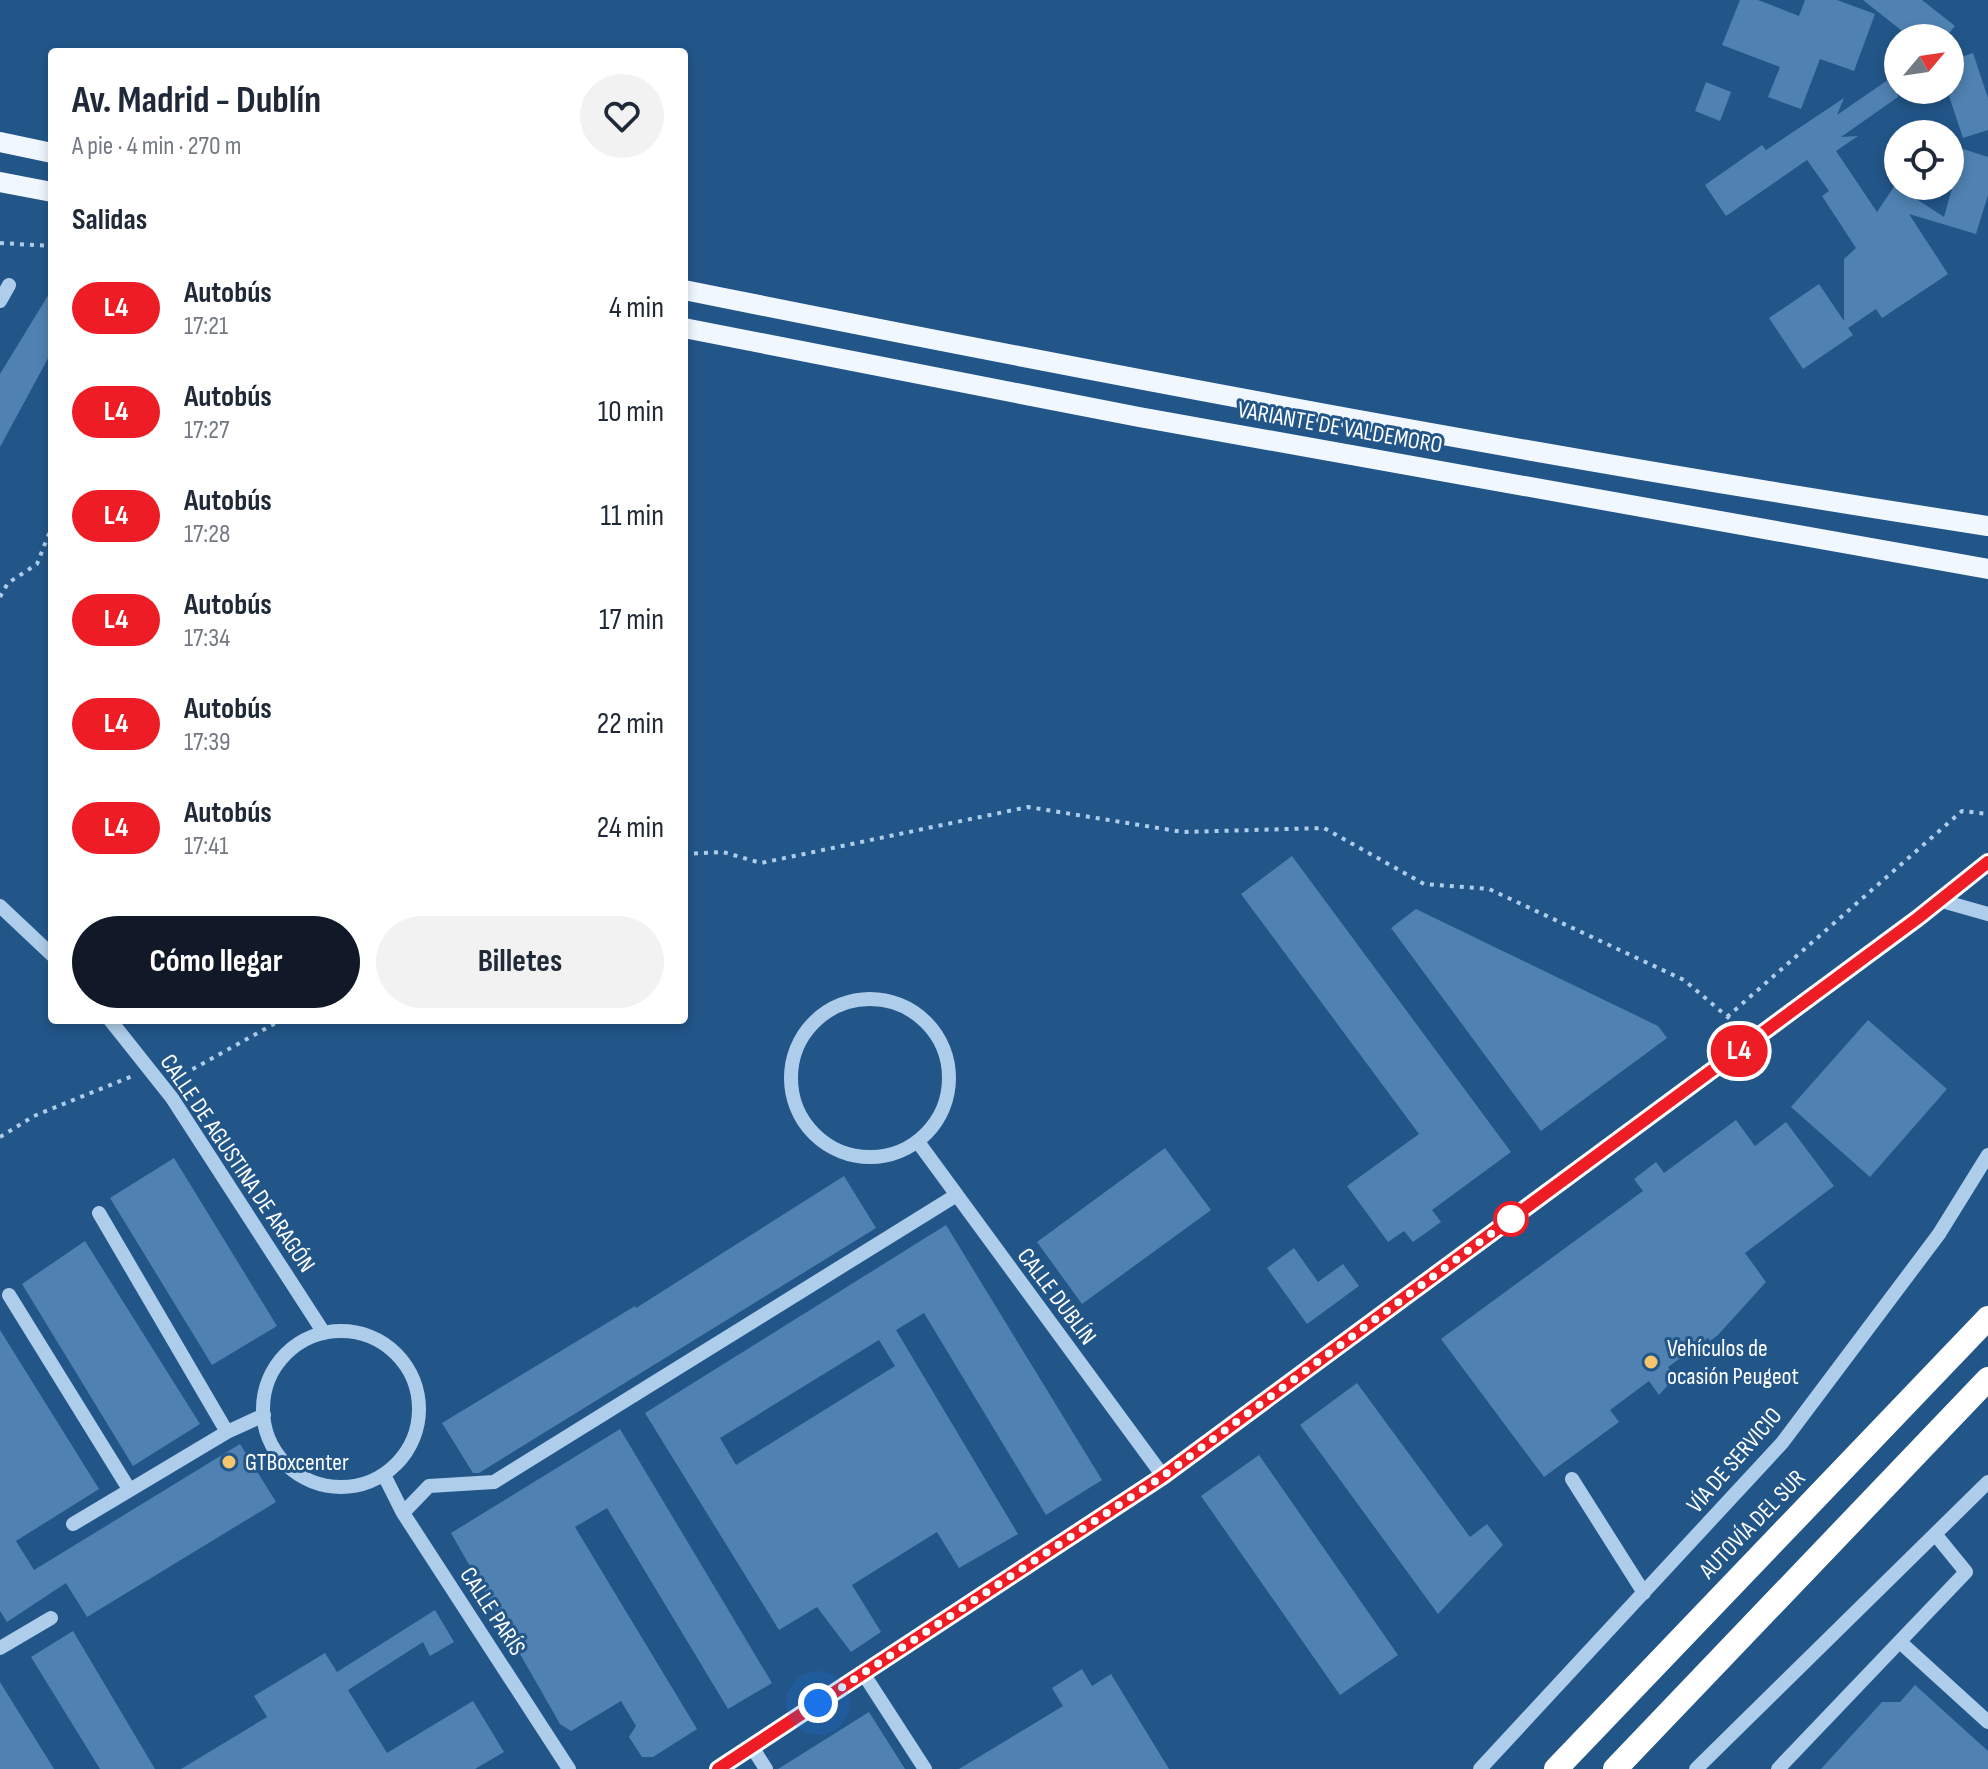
<!DOCTYPE html>
<html lang="es">
<meta charset="utf-8">
<style>
:root{--surface:#fff;--page:#f2f2f3;--text:#1f2937;--muted:#747a83;--accent:#111827}
body{margin:0;font-family:"Sofia Sans Condensed",sans-serif;background:var(--page);color:var(--text);height:100vh;display:flex;flex-direction:column;font-size:30px;white-space:nowrap}
*{box-sizing:border-box;margin:0}
p{font-size:26px;color:var(--muted)}
.icon{flex:none;width:44px;height:44px;fill:none;stroke:currentColor;stroke-width:2;stroke-linecap:round;stroke-linejoin:round}
.map{position:relative;flex:1;overflow:hidden}
.sheet{position:absolute;left:48px;top:48px;width:640px;height:976px;display:flex;flex-direction:column;background:var(--surface);border-radius:8px;box-shadow:0 4px 12px #0003}
.sheet>*{flex:none}
.badge{padding:0 16px;border-radius:26px;font-size:28px;line-height:52px}
.needle{width:52px;rotate:61deg}
.controls{position:absolute;left:1884px;top:24px;display:grid;gap:16px}
.controls a{display:grid;place-items:center;width:80px;height:80px;border-radius:50%;background:var(--surface);box-shadow:0 4px 12px #0003;font-size:40px}
.you{position:absolute;width:40px;height:40px;margin:-20px;border:6px solid #fff;border-radius:50%;background:#1a73e8;box-shadow:0 0 0 12px #1a73e833}
.map>.badge{position:absolute;translate:-50% -50%;box-shadow:0 0 0 4px #fff}
h2{padding:0 24px;font-size:30px;line-height:72px}
.round{display:grid;place-items:center;flex:none;width:84px;height:84px;border-radius:42px;background:var(--page)}
.summary{display:flex;align-items:center;justify-content:space-between;height:136px;padding:0 24px}
h1{font-size:38px;font-weight:700;line-height:60px}
.cta{display:flex;gap:16px;margin-top:auto;padding:16px 24px}
.cta a{flex:1;height:92px;border-radius:48px;background:var(--accent);color:#fff;font-size:32px;font-weight:700;line-height:92px;text-align:center}
.cta a+a{background:var(--page);color:var(--text)}
ul{padding:0;list-style:none}
li{display:flex;align-items:center;gap:24px;height:104px;padding:0 24px}
li div{flex:1}
li b{display:block;font-size:30px}
li em{font-style:normal}
li .badge{min-width:88px;font-weight:700;text-align:center}
.map>svg:first-child{display:block}
.building{fill:#4f82b2;fill-rule:evenodd}
.lines{fill:none;stroke-linecap:round;stroke-linejoin:round}
.path{stroke:#adcdea;stroke-width:4;stroke-dasharray:4 6;stroke-linecap:butt}
.minor{stroke:#adcdea;stroke-width:14}
.major{stroke:#f1f7fe;stroke-width:20}
.highway{stroke:#fff;stroke-width:24}
.line-casing{stroke:#fff;stroke-width:18}
.line{stroke:#ee1c25;stroke-width:12}
.walk{stroke:#fff;stroke-width:8;stroke-dasharray:0 14.4}
.stop-dot{fill:#fff;stroke:#ee1c25;stroke-width:4}
.poi-dot{fill:#f6c56f;stroke:#225689;stroke-width:3}
.labels{text-anchor:middle;stroke-width:6;stroke-linejoin:round;paint-order:stroke}
.street-label{font-size:24px;fill:#fff;stroke:#225689}
.poi-label{font-size:24px;fill:#fff;stroke:#225689;text-anchor:start}
</style>
<div class="map">
<svg width="1988" height="1769" viewBox="0 0 1988 1769">
<rect width="100%" height="100%" fill="#225689"/>
<path class="building" d="M1740,0H1758L1799,16L1805,0H1837L1875,14L1854,71L1820,59L1801,109L1768,97L1780,67L1722,45Z
M1863,0H1922L1955,26L1945,38H1911Z
M1973,53L1988,98V130L1963,138L1947,90H1950V61Z
M1898,73V97L1841,137L1858,136L1836,151L1877,212L1895,185L1944,217L1963,149L1988,157V195L1976,234L1909,214L1948,274L1882,318L1876,309L1848,328L1853,335L1803,369L1769,318L1819,284L1844,321V259L1856,248L1822,196L1829,191L1807,160L1726,216L1705,185L1762,145L1766,150L1844,98L1837,115Z
M1706,82L1731,92L1720,121L1695,111Z
M52,289V351L0,447V374Z
M1292,856L1511,1152L1432,1210L1441,1222L1413,1242L1404,1231L1388,1242L1347,1186L1419,1134L1241,894Z
M1416,909L1658,1026L1667,1038L1541,1131L1391,928Z
M1868,1020L1947,1089L1870,1177L1791,1107Z
M1736,1120L1755,1146L1786,1122L1834,1186L1745,1253L1766,1282L1718,1335L1710,1341L1708,1338L1668,1367L1675,1377L1659,1395L1649,1381L1610,1410L1619,1422L1544,1477L1441,1339L1643,1191L1634,1179L1656,1162L1664,1173Z
M1165,1148L1211,1210L1082,1304L1037,1242Z
M174,1158L277,1326L212,1365L110,1198Z
M844,1176L876,1228L479,1473H473L442,1423L635,1306L636,1308Z
M946,1225L1102,1480L1046,1515L924,1313L896,1330L1018,1534L959,1568L937,1532L852,1585L881,1632L851,1652L817,1607L779,1630L645,1413ZM879,1340L895,1366L736,1465L720,1438Z
M85,1241L200,1424L133,1466L22,1284Z
M1294,1248L1318,1282L1343,1264L1359,1286L1307,1324L1267,1268Z
M0,1330L99,1489L16,1541L34,1570L240,1444L276,1502L87,1617L66,1583L7,1622L0,1611Z
M1357,1383L1470,1537L1487,1524L1503,1545L1438,1614L1300,1425Z
M620,1429L772,1683L728,1709L607,1508L575,1527L697,1729L653,1757H642L629,1737L636,1726L621,1701L571,1731L560,1724L451,1533Z
M1259,1455L1398,1655L1340,1695L1201,1496Z
M435,1610L454,1642L430,1656L423,1642L348,1690L387,1753L473,1701L504,1752L475,1769H181L267,1717L254,1696L325,1653L337,1672Z
M73,1631L155,1769H100L31,1657Z
M1082,1669L1092,1686L1111,1674L1169,1769H959L1063,1706L1052,1688Z
M0,1682L54,1769H0Z
M1915,1685L1988,1751V1769H1821L1882,1702H1900Z
M869,1712L905,1769H778Z"/>
<g class="lines">
<path class="path" d="M0,243L52,246
M0,597L8,583L37,564L52,526
M684,854L723,852L761,863L1028,807L1183,832L1324,828L1424,884L1489,889L1684,980L1743,1030
M1727,1017L1962,811L1988,814
M175,1079L281,1020
M0,1137L34,1116L135,1075"/>
<path class="minor" d="M0,301L9,285
M1942,901L1988,914
M0,906L52,955
M791 1078a79 79 0 1 1 158 0a79 79 0 1 1-158 0Z
M110,1020L172,1098L324,1333
M918,1142L1163,1476
M99,1213L227,1432
M9,1295L129,1489
M263 1409a78 78 0 1 1 156 0a78 78 0 1 1-156 0Z
M384,1475L403,1513L569,1769
M1572,1479L1644,1593
M403,1513L429,1486L494,1482L955,1196
M73,1524L227,1432L264,1415
M1900,1642L1988,1722
M0,1648L51,1618
M863,1673L925,1769
M752,1747L766,1769
M718,1769L1163,1476L1942,901L1988,862
M1480,1769L1782,1443L1939,1234L1988,1155
M1696,1769L1988,1482
M1778,1769L1966,1572L1935,1534"/>
<path class="major" d="M0,142L52,153
M0,182L52,192
M684,290C1117,377 1551,459 1988,526
M684,328L1139,417L1988,569"/>
<path class="highway" d="M1556,1769L1988,1318
M1615,1769L1988,1379"/>
</g>
<g class="lines">
<defs>
<path id="line" d="M718,1769L1163,1476L1918,918L1988,862"/>
</defs>
<use href="#line" class="line-casing"/>
<use href="#line" class="line"/>
<path class="walk" d="M818,1703L1163,1476L1511,1219"/>
</g>
<circle class="stop-dot" cx="1511" cy="1219" r="16"/>
<g class="poi-dot">
<circle cx="1651" cy="1362" r="8"/>
<circle cx="229" cy="1462" r="8"/>
</g>
<g class="labels">
<g class="street-label">
<text transform="translate(1340 427) rotate(10)" y="8">VARIANTE DE VALDEMORO</text>
<text transform="translate(238 1163) rotate(56)" y="8">CALLE DE AGUSTINA DE ARAGÓN</text>
<text transform="translate(1057 1296) rotate(53)" y="8">CALLE DUBLÍN</text>
<text transform="translate(1734 1460) rotate(-49)" y="8">VÍA DE SERVICIO</text>
<text transform="translate(1752 1524) rotate(-46)" y="8">AUTOVÍA DEL SUR</text>
<text transform="translate(493 1611) rotate(57)" y="8">CALLE PARÍS</text>
</g>
<g class="poi-label">
<text x="1667" y="1356">Vehículos de<tspan x="1667" dy="28">ocasión Peugeot</tspan></text>
<text x="245" y="1470">GTBoxcenter</text>
</g>
</g>
</svg>
<div class="controls">
<a><svg class="needle" viewBox="-14 -14 28 28"><path d="M0-13l5 13h-10z" fill="#e53935"/><path d="M0 13l5-13h-10z" fill="#747a83"/></svg></a>
<a><svg class="icon" aria-label="locate" viewBox="0 0 24 24"><circle cx="12" cy="12" r="6"/><path d="M12 2v4M12 18v4M2 12h4M18 12h4"/></svg></a>
</div>
<div class="you" style="left:818px;top:1703px"></div>
<b class="badge" style="left:1739px;top:1051px;background:#ee1c25;color:#fff">L4</b>
<section class="sheet">
<div class="summary"><div><h1>Av. Madrid - Dublín</h1><p>A pie · 4 min · 270 m</p></div><a class="round"><svg class="icon" aria-label="heart" viewBox="0 0 24 24"><path d="M12 20l-8-8c-3-5 5-10 8-4 3-6 11-1 8 4z"/></svg></a></div>
<h2>Salidas</h2>
<ul>
<li><span class="badge" style="background:#ee1c25;color:#fff">L4</span><div><b>Autobús</b><p>17:21</p></div><em>4 min</em></li>
<li><span class="badge" style="background:#ee1c25;color:#fff">L4</span><div><b>Autobús</b><p>17:27</p></div><em>10 min</em></li>
<li><span class="badge" style="background:#ee1c25;color:#fff">L4</span><div><b>Autobús</b><p>17:28</p></div><em>11 min</em></li>
<li><span class="badge" style="background:#ee1c25;color:#fff">L4</span><div><b>Autobús</b><p>17:34</p></div><em>17 min</em></li>
<li><span class="badge" style="background:#ee1c25;color:#fff">L4</span><div><b>Autobús</b><p>17:39</p></div><em>22 min</em></li>
<li><span class="badge" style="background:#ee1c25;color:#fff">L4</span><div><b>Autobús</b><p>17:41</p></div><em>24 min</em></li>
</ul>
<div class="cta"><a>Cómo llegar</a><a>Billetes</a></div>
</section>
</div>
